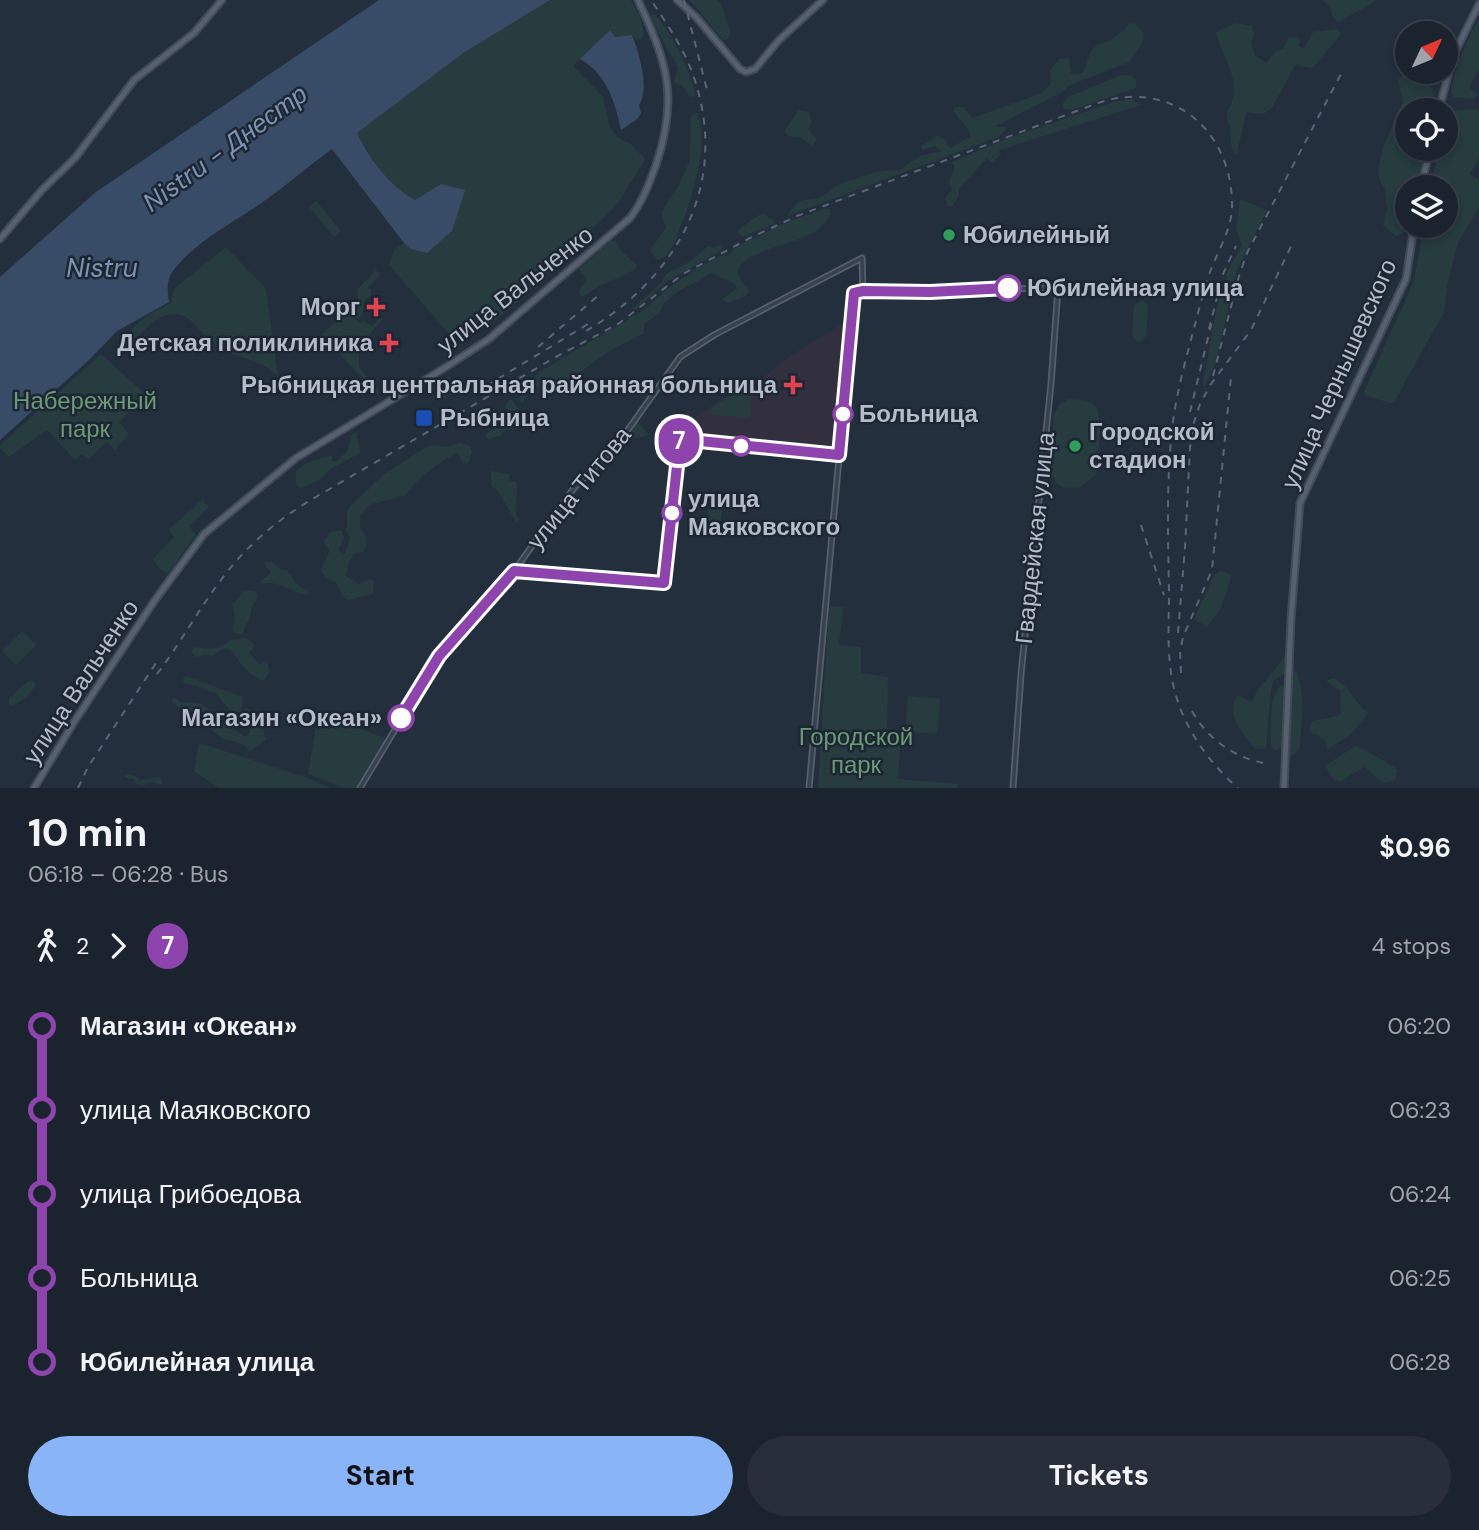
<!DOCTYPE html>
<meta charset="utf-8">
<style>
:root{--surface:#1b232e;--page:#282f3a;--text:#f1f3f6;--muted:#a0a4aa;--line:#39404a;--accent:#8ab4f8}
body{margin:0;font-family:"DM Sans",sans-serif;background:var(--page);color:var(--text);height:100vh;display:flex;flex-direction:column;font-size:26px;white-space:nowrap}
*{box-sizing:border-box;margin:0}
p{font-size:23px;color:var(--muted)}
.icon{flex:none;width:38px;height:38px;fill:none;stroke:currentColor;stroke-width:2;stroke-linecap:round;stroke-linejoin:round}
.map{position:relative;height:788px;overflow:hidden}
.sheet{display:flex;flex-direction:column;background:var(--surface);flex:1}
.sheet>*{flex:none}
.badge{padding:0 14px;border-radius:23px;font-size:24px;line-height:46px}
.needle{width:46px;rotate:46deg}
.controls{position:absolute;left:1395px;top:21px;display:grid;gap:14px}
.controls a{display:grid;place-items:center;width:63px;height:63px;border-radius:50%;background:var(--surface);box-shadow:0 4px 10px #0003,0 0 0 2px var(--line);font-size:35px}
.map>.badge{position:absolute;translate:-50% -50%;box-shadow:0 0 0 4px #fff}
.legs{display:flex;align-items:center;gap:10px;height:77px;padding:0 28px;font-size:23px}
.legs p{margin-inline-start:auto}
.headline{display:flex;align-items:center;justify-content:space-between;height:119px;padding:0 28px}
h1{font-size:38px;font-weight:700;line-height:52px}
.button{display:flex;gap:14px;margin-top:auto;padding:14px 28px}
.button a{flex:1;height:80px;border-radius:42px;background:var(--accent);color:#111;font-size:28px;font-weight:700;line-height:80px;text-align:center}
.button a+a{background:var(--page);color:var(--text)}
ul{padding:0 28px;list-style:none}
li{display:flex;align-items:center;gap:24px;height:84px;font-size:26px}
li i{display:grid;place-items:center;width:10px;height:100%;margin:0 9px;background:currentColor}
li i::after{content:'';width:18px;height:18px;margin:-9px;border:5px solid;border-radius:50%;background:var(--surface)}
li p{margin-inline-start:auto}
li:first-child i{background:linear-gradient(#0000 50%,currentColor 0)}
li:last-child i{background:linear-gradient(currentColor 50%,#0000 0)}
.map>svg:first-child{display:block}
.medical{fill:#32303f}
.green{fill:#263c3f}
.water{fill:#394c67}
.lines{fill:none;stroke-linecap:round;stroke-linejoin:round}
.minor-casing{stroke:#565f6c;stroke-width:7}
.major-casing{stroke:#414a57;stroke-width:9}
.minor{stroke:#38414e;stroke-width:3.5}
.major{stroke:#56606e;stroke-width:5}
.rail{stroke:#5a6575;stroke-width:2;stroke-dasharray:7 7;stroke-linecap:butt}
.line-1-casing{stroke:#fff;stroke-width:16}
.line-1{stroke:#8e44ad;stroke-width:10}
.leisure-dot{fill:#2e9e5b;stroke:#1d2633;stroke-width:2.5}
.stop-1-dot{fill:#fff;stroke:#8e44ad;stroke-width:3.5}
.health-dot{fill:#e0444e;stroke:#1d2633;stroke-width:2.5}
.transit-dot{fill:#1a4fb4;stroke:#1d2633;stroke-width:2.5}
.labels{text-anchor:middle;stroke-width:5;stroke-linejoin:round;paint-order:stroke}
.poi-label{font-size:24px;font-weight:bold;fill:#b4bcc9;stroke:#1d2633;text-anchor:start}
.stop-label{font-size:24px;font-weight:bold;fill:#b4bcc9;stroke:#1d2633;text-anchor:start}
.street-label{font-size:24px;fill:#b4bcc9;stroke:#1d2633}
.park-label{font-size:24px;fill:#6b9a76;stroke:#1d2633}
.water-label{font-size:26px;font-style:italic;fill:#7c92b1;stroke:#1d2633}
</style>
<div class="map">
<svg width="1479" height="788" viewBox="0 0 1479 788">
<rect width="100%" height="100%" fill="#242f3e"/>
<path class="medical" d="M847,321L850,322L838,450L686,436L684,421L687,408L694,418L749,381L760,380L789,357Z"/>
<path class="green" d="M550,0H631C636,11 647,25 642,38L637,40L632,35L615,37L610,30L573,66L603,97L610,128L617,137L631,144L645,159L619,202L522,298L492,323L474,332L450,335L389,265L394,250L404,243L411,249L441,184L415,200C389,185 371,160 357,133L465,52Z
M690,0H718C725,10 726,21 731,32L728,39L723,40Z
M1323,0H1377L1339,22L1332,16L1330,7Z
M653,13C668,25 694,77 695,96L690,97L682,85L674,82L678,68L650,17Z
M1479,19V69L1469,87L1478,95L1473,99L1454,97L1451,92C1455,65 1466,42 1479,19Z
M1129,23L1136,24L1144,33L1143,41L1130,62L1070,85L1062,92L996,126L1008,128L998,137L787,216C790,212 793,207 798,203C805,198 810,200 818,198C825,196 830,189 836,186C851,180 884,167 898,171L920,156L942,151L935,146L922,150L921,146L937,136L947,140V145L951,148L971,136C969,127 958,119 953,110L955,107H963L973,118L1041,93C1052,85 1052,83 1050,70L1059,59L1069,58L1071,74H1081C1088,66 1087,56 1093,49C1097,44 1102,44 1108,41C1117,37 1123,31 1129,23Z
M1236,23L1252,26L1254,35L1251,42L1255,56L1266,63L1277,50H1282L1288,38L1293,37L1298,38L1300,42L1298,46L1304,49L1313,32L1338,29L1341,34L1313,68L1295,65L1272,108L1263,114L1246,112L1237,154C1227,146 1233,138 1230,128C1229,123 1226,118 1227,112C1228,108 1231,106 1232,102C1239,73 1222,58 1216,32Z
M1121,75H1131L1136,80V88L1072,110L1063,108V103L1068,97Z
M1403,75L1426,80C1434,88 1434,100 1432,110H1407V149H1425L1417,187H1407V225L1402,234L1396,236L1383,226L1387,208L1385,190L1379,179L1378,169L1383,147L1403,102L1398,80Z
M1131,99L1141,105L999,150L1001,155L992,162L987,158L959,189V196L952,206H947L945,198L952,190L949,181L955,168L952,162L1006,139L1114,102Z
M799,110L808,112L812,121L808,129L817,139L813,146L800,137L789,136L785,132L786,128Z
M1456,110H1479V158L1470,174L1479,180V207L1457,245L1447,285L1444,312L1393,404L1365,395L1364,392L1414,281L1424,226H1446V187H1430L1439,149H1446L1447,118Z
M697,112C710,140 693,198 681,225C676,237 672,258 657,260L650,250L666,228L661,213L679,185L690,160L691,116Z
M1240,199L1264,209L1266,212L1236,273L1216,362L1204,388L1203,383L1217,306L1227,273L1242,245L1236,230Z
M316,201L341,231L334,237L309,207Z
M826,208L830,209L831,215C826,220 821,227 816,231C802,242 739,252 738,272C738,278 746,285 749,291L746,296L728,303L724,301L723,298L737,289L735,284L712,273L677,292L665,302L660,313L644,324V333L608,352L550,394L540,385L522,402L519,397L539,372L639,313L674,284L700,267L719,256L730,255L734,248L787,222Z
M763,213L769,218L776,221L775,223L743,237L737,231C740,228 760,214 763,213Z
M611,241H616L622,252L636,264L637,268C619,280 599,283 583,297L578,293L587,279L579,269Z
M718,245L721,246L722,250L668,281L635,310L632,309L662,282L666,274L689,262L708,246L714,248Z
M226,247L266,289L278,377C263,360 244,360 224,350C211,343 202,331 191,321C167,300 141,332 129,349L122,345C135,320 147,316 171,303L174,289Z
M376,270L380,275L367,288L371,290V296L365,300L362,316L356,319L361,323L363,321L372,326L378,321L371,312L373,310L383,319L363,342L359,352V367L377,388L379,394H372L369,391L372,387L321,335L358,301V289Z
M1142,300L1148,306L1146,336L1140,342L1134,339L1132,336L1134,305Z
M101,354L146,395L119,422L129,434L115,450L107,442L89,459L81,454L75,460L47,430L9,457L0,448V445Z
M449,376L458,390L441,400L432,386Z
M745,386L749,388L751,413L749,418L712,415L710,412L712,408Z
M511,399L528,422L512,430L509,427L500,436L488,439L485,435L510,415L505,405Z
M1069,399C1076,400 1086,399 1092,403C1106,412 1097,459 1096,475L1079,488L1062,487L1056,482L1049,470L1054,414L1060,404Z
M638,421L649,435L628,440L626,434Z
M357,432L360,453L329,470L319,480L301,488L296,485V471C307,461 319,459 332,455V461H337L348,450L351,435Z
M459,443L470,446L472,451L469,462L465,464L457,453C443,459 412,482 406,495L369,505L360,515V530C369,537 368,542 363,552L355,553L349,561L346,576L359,584L369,579L374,581L373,594L348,600L343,597L336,582L329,580L321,571C323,562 329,558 329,549L323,542L330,532L341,530L344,537L338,550L345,554L350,538L346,530C349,522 345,517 348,509L383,475L422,450L431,445L447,447Z
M491,471L510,474L509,480L517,483L516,515L520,520L516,522L498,491L491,485Z
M711,491L725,493L719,531L705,529Z
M202,500L209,507L189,526L196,535L167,574L159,568L153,559L174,537L168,530Z
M271,561L282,570H287L298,585L310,592L306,595C291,593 278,579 262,584L260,581L270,574L271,571L264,565L266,562Z
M1221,571L1231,575V579L1221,608L1207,627L1194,619L1214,575Z
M250,590L256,592L258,597C249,610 253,604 250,617C248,623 244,626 243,633L237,634L232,630L235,619L232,605L243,592Z
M829,606L843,607L839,645L861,647V673L888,677L887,732L901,734L898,779L957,784V788H818Z
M22,631L36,645L16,665L2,651Z
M247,638L255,646L249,653L259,664L267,661L270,672L263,681C258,678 252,675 248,671C235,663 234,636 213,656L205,655L196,657L191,651L196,647C208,650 222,649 230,640Z
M1286,650V673L1274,680L1271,690L1266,748L1256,749C1243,735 1224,714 1238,695L1252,702C1259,682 1280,671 1286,650Z
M1293,670L1297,673C1306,697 1301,723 1300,748L1290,757L1289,730Z
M186,676L243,697L241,710L247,708C260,714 265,722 264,736L267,739L250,751C240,739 229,743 219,736C212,730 209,726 200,723L202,716L197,711L181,709L172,701L173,697L181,702L201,704L215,713L226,726L245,736L250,733V727L245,719L236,718L216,693L183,682V679Z
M1333,678C1349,684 1354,704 1369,713L1351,734L1329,748L1326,747V742L1317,734L1313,735L1309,729L1312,721L1334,717L1341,714L1340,690L1326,682Z
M33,680L36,685L28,696L12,706L9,704V698L28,681Z
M1282,684L1284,688L1282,746L1276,751L1271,746C1271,728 1268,696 1282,684Z
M908,696L940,699L937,734L906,732Z
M318,713L387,739L357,788H344L308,774Z
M199,743L308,778L330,788H219L194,771Z
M1355,746C1365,748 1389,764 1398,770L1395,780L1383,783L1364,767L1341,781L1334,780L1325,766Z
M125,774L135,776L139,780L160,777L163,783L161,785L153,782L144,785L136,784L134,780L125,777Z"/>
<path class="water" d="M379,0H550L465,52L357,133C370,160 389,185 415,200L441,184L465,190L452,231L427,253L411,249L404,243L332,149C310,165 289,183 267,199C237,221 200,238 176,267C166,278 167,288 169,302L117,331L89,360L0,440V277L96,192Z
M610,30L615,37L632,35C639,53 650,89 639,105L641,113L637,119L621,130C615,102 607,74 580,59Z"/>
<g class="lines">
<defs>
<path id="minor" d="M360,788L439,656L514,571L574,488L617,445L680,357L714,335L862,258L863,291
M809,788L854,293C875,288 901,292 924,292C969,291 1013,288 1058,288L1051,384L1021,674L1013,788"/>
<path id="major" d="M677,0L696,17L740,69L746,72L755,69L779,40L823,0
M1439,110L1453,56L1479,4
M1421,187L1430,149
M0,239L42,190L75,158L134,80L194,33L222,0
M34,788L76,719L155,600L204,534L296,458L446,367L489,339L630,218C643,201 649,184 656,165C679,97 667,62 638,0
M1284,788L1291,619L1300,503L1406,279L1414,226"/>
</defs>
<use href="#minor" class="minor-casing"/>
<use href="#major" class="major-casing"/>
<use href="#minor" class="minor"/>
<use href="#major" class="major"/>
<path class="rail" d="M684,0L707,90
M1209,329L1223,274L1236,246
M586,331C675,279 728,188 696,84C687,53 669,27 651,0
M538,347L599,295
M1213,376L1239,276L1247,253L1342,72
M486,386L593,321
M1190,412L1212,321
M1141,525L1164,595
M1178,633L1185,548L1190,447L1194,422L1200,404L1211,384L1251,330L1294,240
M1181,673L1180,652L1183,637L1212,570L1231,377
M157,674C180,644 198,610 221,580C245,547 275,522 309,501L554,358L618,324L683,274L750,238L797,216L1098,103C1170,79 1230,128 1232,202C1233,228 1219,248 1210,272C1205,285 1202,299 1198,313C1189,348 1178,385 1173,421C1166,477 1168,535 1169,591C1169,624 1166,660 1175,692C1184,728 1210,764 1238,788
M1192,711C1208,740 1237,760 1270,764
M78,788L88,767L158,660"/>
</g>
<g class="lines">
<defs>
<path id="line-1" d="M401,718L439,656L514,571L664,583L680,439L839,455L854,293L863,291L930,292L1008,288"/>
</defs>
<use href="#line-1" class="line-1-casing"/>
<use href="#line-1" class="line-1"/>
</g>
<g class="leisure-dot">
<circle cx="949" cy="235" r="7"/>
<circle cx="1075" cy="446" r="7"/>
</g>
<g class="stop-1-dot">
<circle cx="1008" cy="288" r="12"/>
<circle cx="843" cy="414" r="9"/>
<circle cx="741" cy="446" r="9"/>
<circle cx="672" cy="513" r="9"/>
<circle cx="401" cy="718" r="12"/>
</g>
<g class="health-dot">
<path d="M372.5 296.5h7v7h7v7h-7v7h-7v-7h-7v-7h7z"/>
<path d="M385.5 332.5h7v7h7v7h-7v7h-7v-7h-7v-7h7z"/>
<path d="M789.5 374.5h7v7h7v7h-7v7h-7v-7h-7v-7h7z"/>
</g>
<rect class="transit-dot" x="415" y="409" width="18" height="18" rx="3.5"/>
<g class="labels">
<g class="poi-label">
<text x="963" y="243">Юбилейный</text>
<text x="360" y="315" text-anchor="end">Морг</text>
<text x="373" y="351" text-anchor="end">Детская поликлиника</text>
<text x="777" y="393" text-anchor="end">Рыбницкая центральная районная больница</text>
<text x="440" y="426">Рыбница</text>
<text x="1089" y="440">Городской<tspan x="1089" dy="28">стадион</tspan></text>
</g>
<g class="stop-label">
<text x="1027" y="296">Юбилейная улица</text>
<text x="859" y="422">Больница</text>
<text x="688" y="507">улица<tspan x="688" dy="28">Маяковского</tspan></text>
<text x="382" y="726" text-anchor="end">Магазин «Океан»</text>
</g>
<g class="street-label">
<text transform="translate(515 290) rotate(-38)" y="8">улица Вальченко</text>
<text transform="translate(1339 374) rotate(-66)" y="8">улица Чернышевского</text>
<text transform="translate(579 488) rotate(-51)" y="8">улица Титова</text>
<text transform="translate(1035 538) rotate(-84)" y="8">Гвардейская улица</text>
<text transform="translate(81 682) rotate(-57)" y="8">улица Вальченко</text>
</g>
<g class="park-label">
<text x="85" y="409">Набережный<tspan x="85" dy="28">парк</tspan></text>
<text x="856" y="745">Городской<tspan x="856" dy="28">парк</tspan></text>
</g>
<g class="water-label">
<text transform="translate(225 148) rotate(-36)" y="9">Nistru - Днестр</text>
<text x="102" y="277">Nistru</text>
</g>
</g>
</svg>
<div class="controls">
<a><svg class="needle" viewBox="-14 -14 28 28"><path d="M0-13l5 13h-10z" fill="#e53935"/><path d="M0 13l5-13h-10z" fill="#a0a4aa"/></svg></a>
<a><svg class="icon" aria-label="locate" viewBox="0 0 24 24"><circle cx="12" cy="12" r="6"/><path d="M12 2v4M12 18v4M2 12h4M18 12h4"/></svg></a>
<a><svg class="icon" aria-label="layers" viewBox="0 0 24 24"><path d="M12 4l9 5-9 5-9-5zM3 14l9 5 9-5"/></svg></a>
</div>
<b class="badge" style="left:679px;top:441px;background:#8e44ad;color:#fff">7</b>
</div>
<section class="sheet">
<div class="headline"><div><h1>10 min</h1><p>06:18 – 06:28 · Bus</p></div><b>$0.96</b></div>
<div class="legs"><svg class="icon" aria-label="walk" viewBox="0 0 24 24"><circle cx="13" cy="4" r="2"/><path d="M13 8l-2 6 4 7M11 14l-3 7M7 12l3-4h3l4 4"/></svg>2<svg class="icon" aria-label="forward" viewBox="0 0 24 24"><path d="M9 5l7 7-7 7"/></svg><b class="badge" style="background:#8e44ad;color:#fff">7</b><p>4 stops</p></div>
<ul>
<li><i style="color:#8e44ad"></i><b>Магазин «Океан»</b><p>06:20</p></li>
<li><i style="color:#8e44ad"></i><span>улица Маяковского</span><p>06:23</p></li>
<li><i style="color:#8e44ad"></i><span>улица Грибоедова</span><p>06:24</p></li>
<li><i style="color:#8e44ad"></i><span>Больница</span><p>06:25</p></li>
<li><i style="color:#8e44ad"></i><b>Юбилейная улица</b><p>06:28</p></li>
</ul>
<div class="button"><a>Start</a><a>Tickets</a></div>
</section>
